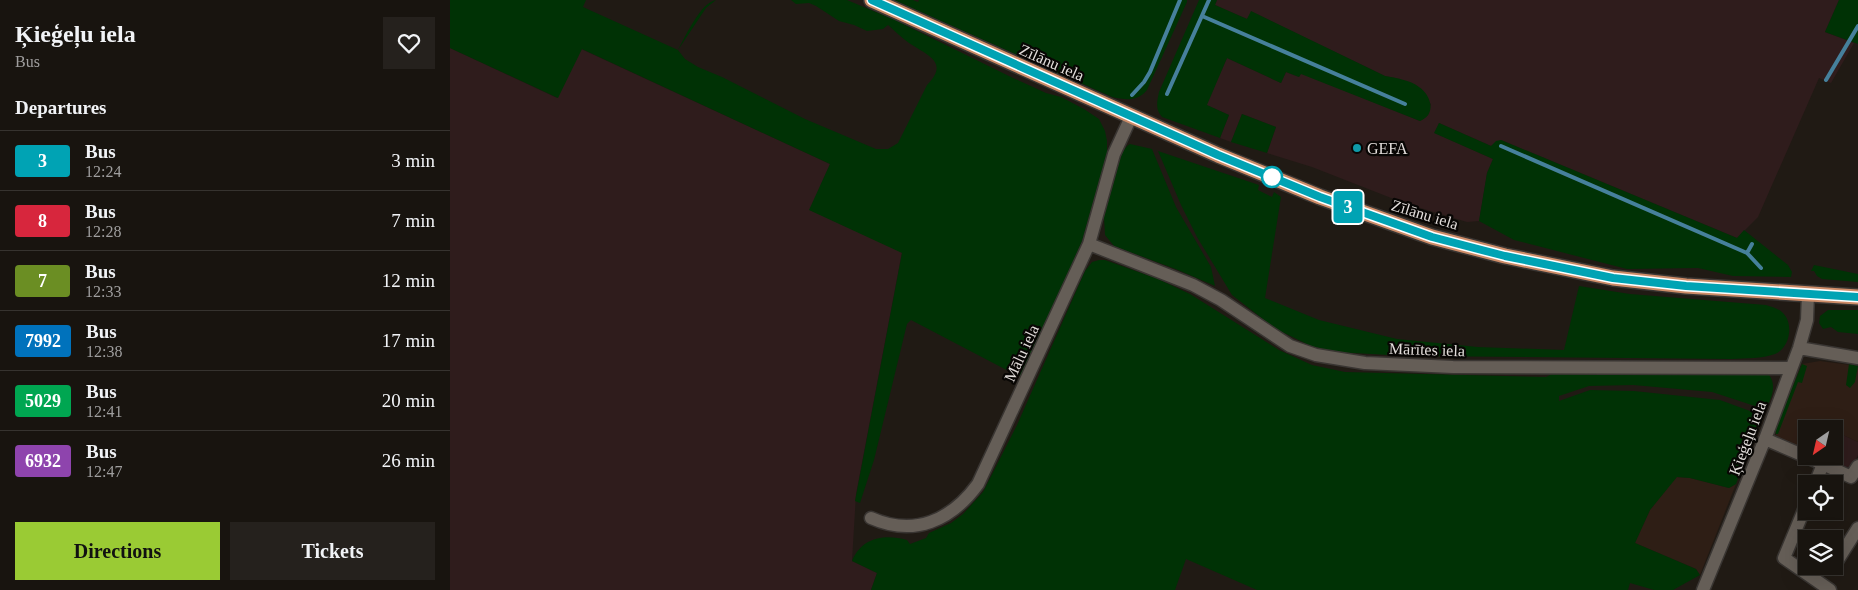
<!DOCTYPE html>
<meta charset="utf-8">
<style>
:root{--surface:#18140f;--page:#25211d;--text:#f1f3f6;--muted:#9f9e9e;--line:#36332f;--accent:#9acb34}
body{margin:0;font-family:Georgia,serif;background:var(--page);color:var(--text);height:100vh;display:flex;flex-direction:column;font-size:19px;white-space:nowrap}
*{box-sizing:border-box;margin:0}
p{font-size:16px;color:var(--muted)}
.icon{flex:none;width:28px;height:28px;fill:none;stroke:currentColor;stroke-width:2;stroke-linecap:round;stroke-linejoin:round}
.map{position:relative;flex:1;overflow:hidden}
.sheet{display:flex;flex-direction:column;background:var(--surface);width:450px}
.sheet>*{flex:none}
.badge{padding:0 10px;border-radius:4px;font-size:18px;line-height:32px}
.needle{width:32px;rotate:214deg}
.fabs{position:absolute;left:1348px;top:420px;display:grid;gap:10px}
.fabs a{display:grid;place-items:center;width:45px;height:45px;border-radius:0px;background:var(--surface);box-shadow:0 5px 20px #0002,0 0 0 1px var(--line);font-size:25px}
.map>.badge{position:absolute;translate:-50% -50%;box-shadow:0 0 0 2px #fff}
h2{padding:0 15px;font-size:19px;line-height:45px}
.round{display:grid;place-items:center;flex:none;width:52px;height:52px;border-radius:0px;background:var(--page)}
.head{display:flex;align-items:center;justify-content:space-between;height:85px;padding:0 15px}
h1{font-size:24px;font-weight:600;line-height:38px}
.button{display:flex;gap:10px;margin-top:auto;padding:10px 15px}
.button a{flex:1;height:58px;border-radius:0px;background:var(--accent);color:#111;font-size:20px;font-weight:600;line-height:58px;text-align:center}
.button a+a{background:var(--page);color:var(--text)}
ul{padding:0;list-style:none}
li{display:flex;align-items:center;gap:15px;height:60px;padding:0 15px;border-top:1px solid var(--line)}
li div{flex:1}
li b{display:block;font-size:19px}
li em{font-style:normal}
li .badge{min-width:55px;font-weight:700;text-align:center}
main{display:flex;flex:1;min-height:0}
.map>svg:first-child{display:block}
.commercial{fill:#2e1e15}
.industrial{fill:#2f1c1c}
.green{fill:#003205}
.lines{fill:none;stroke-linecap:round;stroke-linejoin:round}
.stream{stroke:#46809c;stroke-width:4}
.street-casing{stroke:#393532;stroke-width:15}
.highway-casing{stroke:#393532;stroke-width:18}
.street{stroke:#655e57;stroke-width:12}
.highway{stroke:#cd8c68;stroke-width:15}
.line-casing{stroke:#fff;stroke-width:11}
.line{stroke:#00a3b4;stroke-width:8}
.culture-dot{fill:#0f9aa8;stroke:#080604;stroke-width:2}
.stop-dot{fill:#fff;stroke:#00a3b4;stroke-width:2.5}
.labels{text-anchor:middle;stroke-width:4.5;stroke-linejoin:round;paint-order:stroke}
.street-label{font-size:16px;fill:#e2ddda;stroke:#080604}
.poi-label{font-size:16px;fill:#e2ddda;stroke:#080604;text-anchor:start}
</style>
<main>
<section class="sheet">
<div class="head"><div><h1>Ķieģeļu iela</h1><p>Bus</p></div><a class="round"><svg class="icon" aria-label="heart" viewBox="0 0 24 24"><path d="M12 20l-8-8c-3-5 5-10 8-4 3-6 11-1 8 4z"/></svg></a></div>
<h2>Departures</h2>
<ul>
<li><span class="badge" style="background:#00a3b4;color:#fff">3</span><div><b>Bus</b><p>12:24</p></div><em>3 min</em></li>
<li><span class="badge" style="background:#d7263d;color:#fff">8</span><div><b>Bus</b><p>12:28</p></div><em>7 min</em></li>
<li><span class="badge" style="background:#6b8e23;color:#fff">7</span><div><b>Bus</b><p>12:33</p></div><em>12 min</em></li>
<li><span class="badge" style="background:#0072bc;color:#fff">7992</span><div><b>Bus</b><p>12:38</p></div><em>17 min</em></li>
<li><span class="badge" style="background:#00a651;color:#fff">5029</span><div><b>Bus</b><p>12:41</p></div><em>20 min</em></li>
<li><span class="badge" style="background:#8e44ad;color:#fff">6932</span><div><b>Bus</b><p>12:47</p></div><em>26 min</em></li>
</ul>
<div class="button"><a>Directions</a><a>Tickets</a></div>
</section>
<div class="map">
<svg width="1408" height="590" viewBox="0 0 1408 590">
<rect width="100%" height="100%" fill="#201a14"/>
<path class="commercial" d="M1370,361L1408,366V442L1384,431V429H1356V452L1337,444L1326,435L1325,430L1352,364Z
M1226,477L1240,478L1279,488L1286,484L1250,575L1246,569L1185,543L1200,510Z"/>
<path class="industrial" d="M767,0H1389L1375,32L1404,43L1381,83L1369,78L1308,217L1287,238L1051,140L1041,146L989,123L985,133L1043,159L1037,173L1029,221L1017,222L954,203L862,167L817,153L826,127L792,114L781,142L770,138L779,115L756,105L777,58L831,83L836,72L849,77L851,73L970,121L978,115L981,104L950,79L935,76L802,12L797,19L765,5Z
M0,48L107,98L131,49L380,164L360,210L452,252L406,494L402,561L427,573L421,590H0Z
M1384,431L1408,442V455L1404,464L1399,468L1369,456H1384Z"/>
<path class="green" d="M0,0H136L133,7L228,50C235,37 251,2 266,0L256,8L228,50L235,59L248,67L272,77L355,119L426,149H438L448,143L477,85C500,62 477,55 459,43C452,38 445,31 438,25L433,29L417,31L404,25L389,21L366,6L359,3L346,4L341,0H397L445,20L563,78L596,93L611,97L634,109L649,119L655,131L657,141V153L632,241L609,294L571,375L568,376L461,320L457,324L424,460L410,503L405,501L452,253L359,210L380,164L132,49L108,98L0,48Z
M444,0H463L468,2L469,0H737V2L697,90C687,102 676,100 662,97Z
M749,0H767L765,5L797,19L801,11L935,76C946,78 960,80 969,87C981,95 987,114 970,121L851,74L849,77L836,72L831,83L777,58L757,105L779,115L770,138L712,117C705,109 707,102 709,92Z
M1389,0H1408V44L1375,32Z
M792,114L826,127L817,153L781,142Z
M989,123L1041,146L1046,141L1051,140L1287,238L1294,230L1338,265L1342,272L1341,277L1283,276L1248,268L1177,269L1064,240L1029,221L1037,173L1043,159L984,133Z
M680,144L702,149L726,207L761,267L765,286L728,270L664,246L655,235L654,217L672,153L677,146Z
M708,151L809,185L808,190L822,197L824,192L831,197L815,298L869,320L947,339L1028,347L1114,350L1129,286L1180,294L1316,305C1322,307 1328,308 1333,313C1344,324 1340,348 1325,354C1312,359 1296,358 1282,359L956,356L886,352L861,346L826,329L782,295L747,237L731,205Z
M649,260H655L708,279L740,294L829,350L862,365L895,372L1096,377L1106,372L1319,375C1327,384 1322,401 1314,409L1262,392L1183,385L1139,386L1109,396V401L1140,390L1184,391L1270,400L1311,415L1286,484L1279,488L1240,478L1227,477L1200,510L1185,543L1246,569L1250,575L1223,590H1204L1180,583L1178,590H807L736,559L725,590H421L427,573L402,561C412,537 435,534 457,540L460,544L476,538L479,533L501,523L513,514L533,492L567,425L635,271L642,262Z
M1364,265L1408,274V282L1372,279L1367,276L1364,271H1361Z
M1378,310H1408V334L1388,332L1381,327L1373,329L1369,323L1370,316Z
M1352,364L1357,366L1352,383L1348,382L1328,434H1326L1325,430Z
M1399,364L1408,366L1405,382L1400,388L1396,385Z"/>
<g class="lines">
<path class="stream" d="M752,16L955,104
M1376,80L1408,26
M717,94L759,0
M682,95L694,82L700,72L730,0
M1051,146L1297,253L1302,244
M1297,253L1311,268"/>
<defs>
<path id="street" d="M639,244L743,285L771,300L840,346L866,355L915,363L1003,367L1341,368
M1349,348L1408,358
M1315,439L1373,464L1365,484
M1373,464L1401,477L1408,466
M1356,505L1334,558L1380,590
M421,518C464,537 501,521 528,484L639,244L664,154L681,117
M1384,566L1408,528
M1253,590L1315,439L1349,348L1357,320L1358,294"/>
<path id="highway" d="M422,0L768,155L870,197L982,237L1055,256L1163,278L1236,286L1408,297"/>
</defs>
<use href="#street" class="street-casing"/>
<use href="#highway" class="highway-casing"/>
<use href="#street" class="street"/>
<use href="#highway" class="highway"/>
</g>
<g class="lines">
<defs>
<path id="line" d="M422,0L768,155L870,197L982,237L1055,256L1163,278L1236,286L1408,297"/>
</defs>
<use href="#line" class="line-casing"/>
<use href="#line" class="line"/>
</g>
<circle class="culture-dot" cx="907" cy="148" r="5"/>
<circle class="stop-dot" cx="822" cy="177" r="10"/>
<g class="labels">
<g class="street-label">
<text transform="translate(602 62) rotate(24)" y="6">Zīlānu iela</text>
<text transform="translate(975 214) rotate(17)" y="6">Zīlānu iela</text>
<text transform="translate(977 349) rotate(2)" y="6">Mārītes iela</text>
<text transform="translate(571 353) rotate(-65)" y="6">Mālu iela</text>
<text transform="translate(1297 438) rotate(-69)" y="6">Ķieģeļu iela</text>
</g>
<g class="poi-label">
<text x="917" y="154">GEFA</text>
</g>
</g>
</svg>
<div class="fabs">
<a><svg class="needle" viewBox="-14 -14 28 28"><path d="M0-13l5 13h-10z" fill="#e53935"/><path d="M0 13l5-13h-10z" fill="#9f9e9e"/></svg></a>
<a><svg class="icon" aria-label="locate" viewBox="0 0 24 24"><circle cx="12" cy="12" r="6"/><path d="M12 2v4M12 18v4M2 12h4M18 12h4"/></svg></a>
<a><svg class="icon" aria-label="layers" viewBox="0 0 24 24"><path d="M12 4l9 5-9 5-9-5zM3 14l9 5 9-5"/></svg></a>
</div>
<b class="badge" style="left:898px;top:207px;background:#00a3b4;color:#fff">3</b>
</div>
</main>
